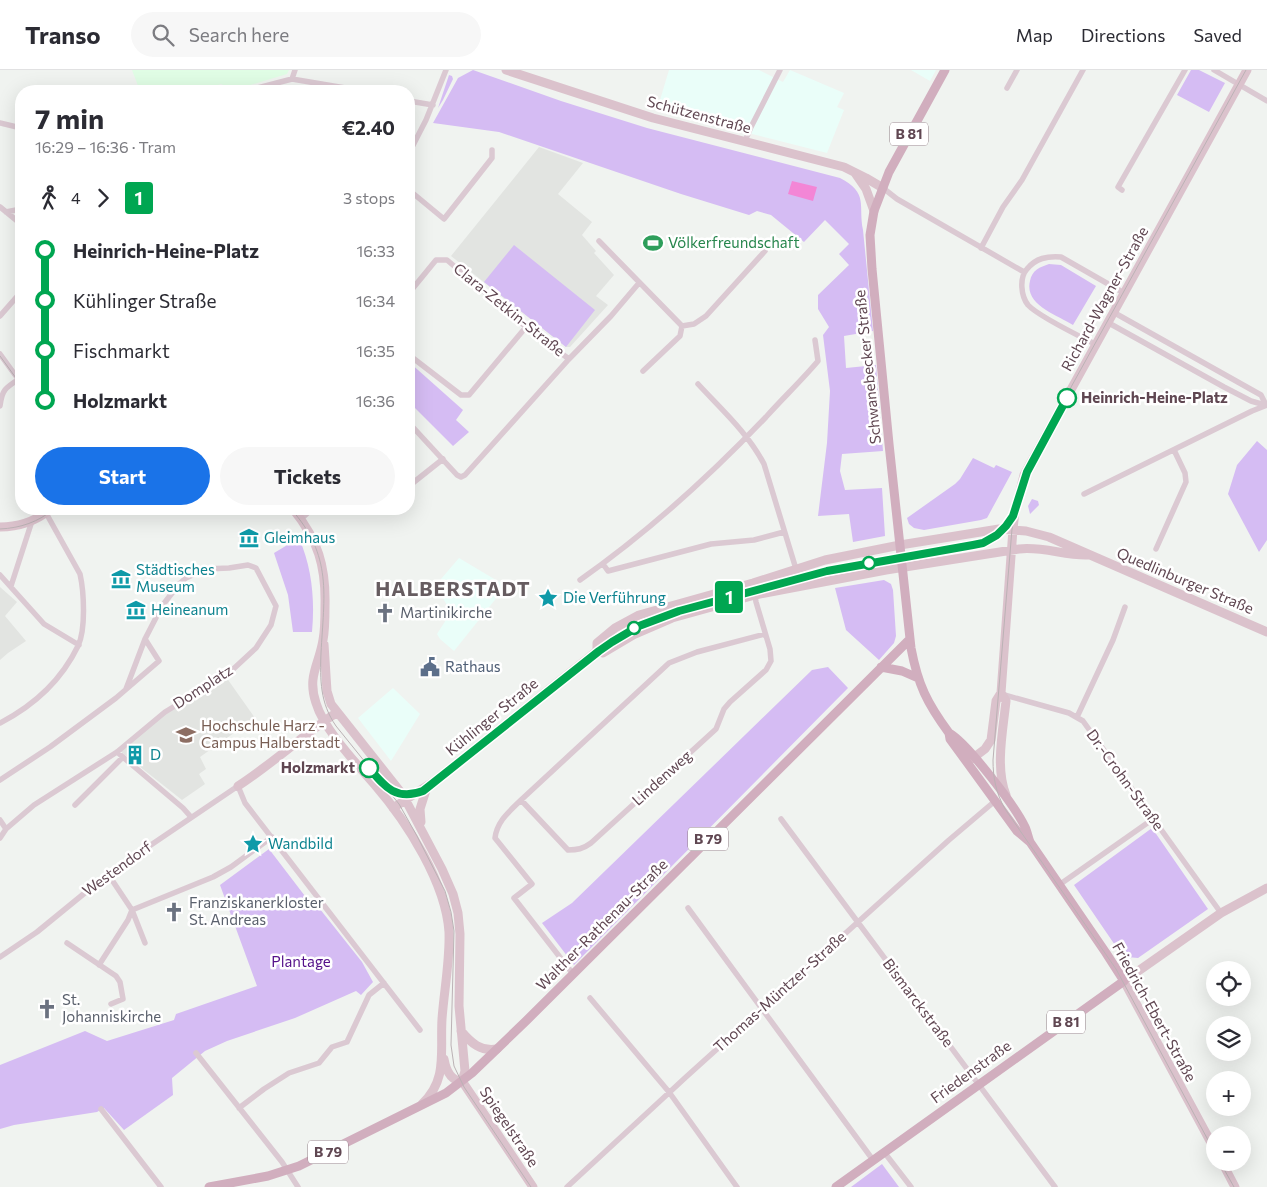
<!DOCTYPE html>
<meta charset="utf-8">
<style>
:root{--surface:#fff;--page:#f7f7f7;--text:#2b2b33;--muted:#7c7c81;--line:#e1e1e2;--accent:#1a73e8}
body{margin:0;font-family:Commissioner,sans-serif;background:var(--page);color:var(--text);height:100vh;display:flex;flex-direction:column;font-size:19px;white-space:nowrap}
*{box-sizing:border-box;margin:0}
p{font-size:16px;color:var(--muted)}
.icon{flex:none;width:28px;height:28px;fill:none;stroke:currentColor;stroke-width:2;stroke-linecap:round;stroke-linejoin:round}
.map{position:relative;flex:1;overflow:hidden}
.side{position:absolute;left:15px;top:15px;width:400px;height:430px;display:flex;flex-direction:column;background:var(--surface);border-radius:20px;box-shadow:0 5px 20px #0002}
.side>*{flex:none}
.badge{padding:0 10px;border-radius:4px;font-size:18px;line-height:32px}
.controls{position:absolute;left:1206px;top:891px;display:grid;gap:10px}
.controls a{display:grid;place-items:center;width:45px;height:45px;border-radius:50%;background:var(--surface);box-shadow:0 5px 20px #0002;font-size:25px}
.map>.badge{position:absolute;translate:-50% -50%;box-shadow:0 0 0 2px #fff}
.legs{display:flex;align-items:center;gap:8px;height:55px;padding:0 20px;font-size:16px}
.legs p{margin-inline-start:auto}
.head{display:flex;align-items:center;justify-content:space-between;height:85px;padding:0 20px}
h1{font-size:28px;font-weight:700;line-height:38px}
.button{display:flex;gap:10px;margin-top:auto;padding:10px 20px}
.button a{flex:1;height:58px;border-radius:30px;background:var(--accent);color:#fff;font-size:20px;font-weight:700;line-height:58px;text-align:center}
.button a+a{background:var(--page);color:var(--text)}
ul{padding:0 20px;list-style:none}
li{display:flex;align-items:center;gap:18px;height:50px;font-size:19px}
li i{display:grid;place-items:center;width:8px;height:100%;margin:0 6px;background:currentColor}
li i::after{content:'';width:12px;height:12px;margin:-6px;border:4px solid;border-radius:50%;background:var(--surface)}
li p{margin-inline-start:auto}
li:first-child i{background:linear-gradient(#0000 50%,currentColor 0)}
li:last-child i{background:linear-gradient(currentColor 50%,#0000 0)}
header{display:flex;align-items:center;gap:30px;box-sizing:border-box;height:70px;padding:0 25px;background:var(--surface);border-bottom:1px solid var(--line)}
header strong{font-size:24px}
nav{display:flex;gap:28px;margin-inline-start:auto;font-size:18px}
.search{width:350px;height:45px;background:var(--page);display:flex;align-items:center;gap:12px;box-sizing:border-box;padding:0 18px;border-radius:28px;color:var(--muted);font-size:19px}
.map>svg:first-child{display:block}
.commercial{fill:#eafef9}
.education{fill:#e2e4e1}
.medical{fill:#e0fde5}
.green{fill:#d5bcf3}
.water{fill:#f386d6}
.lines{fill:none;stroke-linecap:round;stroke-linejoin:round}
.street{stroke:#dbc9d2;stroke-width:5.5}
.secondary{stroke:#dbc2cc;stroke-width:9}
.primary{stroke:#d1aebe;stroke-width:9}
.tram{stroke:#bbb2b5;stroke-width:1}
.line-1-casing{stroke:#fff;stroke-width:11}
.line-1{stroke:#00a651;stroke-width:8}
.stop-1-dot{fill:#fff;stroke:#00a651;stroke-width:2.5}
.labels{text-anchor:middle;stroke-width:5;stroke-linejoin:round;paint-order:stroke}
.shield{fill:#fff;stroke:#907e86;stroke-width:1}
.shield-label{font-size:14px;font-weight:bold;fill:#604752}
.street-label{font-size:15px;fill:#604752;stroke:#fff}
.leisure-label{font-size:15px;fill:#27864d;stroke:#fff;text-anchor:start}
.stop-label{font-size:15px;font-weight:bold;fill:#604752;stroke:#fff;text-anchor:start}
.culture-label{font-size:15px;fill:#0d838f;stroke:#fff;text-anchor:start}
.worship-label{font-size:15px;fill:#5b616d;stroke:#fff;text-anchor:start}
.service-label{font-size:15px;fill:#4e5e75;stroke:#fff;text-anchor:start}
.education-label{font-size:15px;fill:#785e54;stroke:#fff;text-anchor:start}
.park-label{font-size:15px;fill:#541089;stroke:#fff}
.district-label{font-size:20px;font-weight:bold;letter-spacing:1px;fill:#665c60;stroke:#fff}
</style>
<header>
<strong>Transo</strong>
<div class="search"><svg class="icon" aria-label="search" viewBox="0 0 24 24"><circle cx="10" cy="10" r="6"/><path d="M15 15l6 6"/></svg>Search here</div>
<nav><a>Map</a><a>Directions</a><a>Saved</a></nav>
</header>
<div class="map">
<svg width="1267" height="1117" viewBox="0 0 1267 1117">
<rect width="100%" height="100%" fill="#f0f3f0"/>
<path class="commercial" d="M669,0H759L783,12L790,0L844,23L837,37L844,40L827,83L657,40Z
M911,0H936L930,11Z
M459,488L506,516L454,581L440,569L437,564L451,542L437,518L441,512V509Z
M393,618L420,644L391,691L358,648Z"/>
<path class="education" d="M539,77L583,93L558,124L592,152L582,165L596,181L594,183L614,205L596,226L608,235L570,277H566L451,186Z
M0,517L17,532L5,546L26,571L8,583L0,590Z
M226,607L255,648L200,687L206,699L199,704L205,714L182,730L120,681L166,643Z"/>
<path class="medical" d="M132,0H289L287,4L234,20L221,14L201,21H140Z"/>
<path class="green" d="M473,0L561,31L647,58L840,108C869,123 858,135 863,160L873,261L844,266L846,298L876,295L883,381L842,384L840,401L845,420L882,418L885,466L853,472L849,444L818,446L827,373L830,321L823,265L829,257L818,239V225L849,195L839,184L849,174L825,150L804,172L771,145L757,141L749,145L681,124L499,62L433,53L458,8Z
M1191,0H1199L1225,13L1209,42L1177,25Z
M449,5L452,6L453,9L443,30L438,38Z
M514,175L595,240L566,277L484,212Z
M1049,194L1061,195L1096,216L1073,255C1057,245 1024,235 1030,211C1032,200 1040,197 1049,194Z
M409,292L463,340L456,350L469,362L453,376L409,332Z
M1257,371L1267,380V470L1259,482L1228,424L1237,395Z
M973,388L994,398L996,395L1012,402L987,448L981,450L924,460L914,458L909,454L907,448L955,414L960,409Z
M1032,429L1038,431L1039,435L1030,444L1028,436Z
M299,468C312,498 315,530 312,562H293L288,525L274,483Z
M884,510L891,514L893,520L896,566L894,573L879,590L846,560L835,518Z
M828,597L848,618L574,895L542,853L572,833L812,600Z
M1152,758L1208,839L1138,888L1127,887L1119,881L1074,815Z
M269,779L308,830L312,829L362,892L373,912L361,925L356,921L295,948L227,971L205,981L172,1008L173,1025L124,1060L104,1038L97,1042L14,1055L0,1059V995L85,961L107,971L174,950L176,944L257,916L220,815Z
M882,1094L899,1117H851Z"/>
<path class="water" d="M792,111L817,117L813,131L788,124Z"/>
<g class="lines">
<path class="street" d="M1214,0L1267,31
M292,9L295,0
M1007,18L1017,0
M211,21H214
M246,21L292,9L363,21
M409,31L433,35
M0,53L21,58
M745,71L751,57L780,0
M409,83L426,50L446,0
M883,118L897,129L1024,202
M409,120L444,149L492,88V80
M1122,120L1118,117L1185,0
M0,137L21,154
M6,142L21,139
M599,171L682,256L694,254L706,246L765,181
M981,178L1003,137L1022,110L1083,0
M409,223L436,190H447L526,257L569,289
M1113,242L1261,325L1266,335
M0,246L21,222
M1107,252L1224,317L1251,331L1265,335
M1095,274C1081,267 1038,246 1028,235C1021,226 1019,208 1027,199C1036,188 1047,186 1061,187L1124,223
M0,284L21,313
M409,285L461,325H469L526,257
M643,301L680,266L682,256
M698,314C721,339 748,363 764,394L796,499L799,515
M0,336C2,320 5,318 19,309
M409,353L457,405L461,407L465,405L569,289L611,246L639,213
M409,416L443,389
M1084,424L1252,341L1267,335
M301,449L312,439
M1156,479L1186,412L1185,403L1174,380
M603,494L608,501L711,474L754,470L784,462
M0,505L44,554L79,575
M580,510C648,462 709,407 766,347C783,328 802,310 818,291L815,270
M11,516L32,451
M1001,624L1069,643L1083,651L1221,843
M1077,647L1113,570L1125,537
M0,653C33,636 61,611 78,576C86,559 84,522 80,504L46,443
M117,682L183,738L191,747
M0,710L50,677L116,628L159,591L145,569
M521,730L568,780C577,780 583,779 591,773L716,659L724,639L730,632L766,600L771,591L770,579L756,532L753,513
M75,735L123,687
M781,749L1055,1117
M0,750L6,759
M0,768L6,759L34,735L117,682L165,642L229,603L256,578L271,555L276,536L256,498L248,495L229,498L206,499L186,508L179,514L162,536L145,569L126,619
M108,804L132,840L145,873
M1059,815L1153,749
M688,838L873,1090
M132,840L213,807L231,797L272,767
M67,873L116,906L120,912L123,929L111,934
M0,887L37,862L108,804L238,716L245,733L420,960
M99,895L128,850L132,840
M573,904L514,828L532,814L495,768C497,751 509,742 521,730L669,593L697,582L765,564
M590,928L669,1022L737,1117
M196,983L282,1092L298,1117
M239,1038L264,1019L289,1003L319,993L332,977L347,972L369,925L384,913
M101,1039L161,1117
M884,1082L911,1117
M567,1117L686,1007L949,770L995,731"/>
<path class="secondary" d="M506,0L653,48L844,97L866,108L883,118
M855,103L866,119L874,141
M293,439C318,470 326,496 325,536C325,548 325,560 323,570C319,595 307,606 316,633C324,660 357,694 375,715C407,752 446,813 449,862C450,891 444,921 442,949C440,982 448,1010 422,1034
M0,457C19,457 36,451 51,439
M324,574L327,621L331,634L403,725L442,799L453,824L458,843L460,864L459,936L465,1001L462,1011
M597,581L603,583L635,564L672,548L755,525L886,500L1019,479C1043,476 1065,486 1088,485
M1001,623L1006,631C1003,660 995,698 1006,725
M969,691L985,679L991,670L996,631L1001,623L1013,459L1015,441L1024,405L1247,0
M238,716C272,694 302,666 336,643
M393,738L433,712L597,581V573L615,558L639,545L753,513L825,490L900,475L999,459L1026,461L1049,467L1267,562
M421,752L420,739L427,717
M461,961C471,973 481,982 497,979
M444,989C446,1000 450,1011 462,1011
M462,1011L533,1117
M1215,1080L1124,911L1221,843L1267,818
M1222,1092L1235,1117"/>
<path class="primary" d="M945,0L889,102L874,141L870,165L872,199L889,374L911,578C918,615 927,633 949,663L950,669L1017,761L1030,772
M881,597L902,601L918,608
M209,1117L268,1106L299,1096L446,1023L472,1003L526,951L910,569
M836,1117L1124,911L1106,883L1030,772C1028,767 1027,761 1025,757C1015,736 968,674 949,663"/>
<path class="tram" d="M0,286L21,315
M291,439C333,486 324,525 321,583C320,610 320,633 336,656L399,734L417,766L445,821L451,842L454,861L451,975L454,996L464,1017L531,1117
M0,459C21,458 38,452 54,439
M387,717C401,726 414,727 428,719L599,581L612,571L639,555L679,541L827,501L978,474C993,469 1004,460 1012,447
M1215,1083L1116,899L1005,739C996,723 993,708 993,690L1012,459L1022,406L1246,0
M1220,1092L1234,1117"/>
</g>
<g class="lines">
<defs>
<path id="line-1" d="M369,698C385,717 396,731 423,721L599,581L612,572L639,556L679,541L827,501L973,475L983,473L997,465L1006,456L1013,446L1027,402L1067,328"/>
</defs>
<use href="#line-1" class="line-1-casing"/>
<use href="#line-1" class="line-1"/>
</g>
<defs>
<symbol id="stadium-bare" viewBox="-9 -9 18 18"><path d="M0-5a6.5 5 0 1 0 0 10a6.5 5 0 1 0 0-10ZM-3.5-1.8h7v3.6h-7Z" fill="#2e9e5b" stroke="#fff" stroke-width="2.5" paint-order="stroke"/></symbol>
<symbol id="museum-bare" viewBox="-9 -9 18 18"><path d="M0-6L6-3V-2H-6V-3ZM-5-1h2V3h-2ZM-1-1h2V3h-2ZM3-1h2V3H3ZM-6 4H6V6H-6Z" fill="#0f9aa8" stroke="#fff" stroke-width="2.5" paint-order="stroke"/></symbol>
<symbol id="sight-bare" viewBox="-9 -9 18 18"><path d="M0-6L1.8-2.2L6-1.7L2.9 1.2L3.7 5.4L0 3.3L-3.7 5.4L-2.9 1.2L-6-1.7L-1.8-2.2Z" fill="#0f9aa8" stroke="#fff" stroke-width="2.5" paint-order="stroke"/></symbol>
<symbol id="church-bare" viewBox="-9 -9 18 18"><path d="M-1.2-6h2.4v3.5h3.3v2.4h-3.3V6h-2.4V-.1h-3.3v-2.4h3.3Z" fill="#6b7280" stroke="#fff" stroke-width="2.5" paint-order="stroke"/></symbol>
<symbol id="civic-bare" viewBox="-9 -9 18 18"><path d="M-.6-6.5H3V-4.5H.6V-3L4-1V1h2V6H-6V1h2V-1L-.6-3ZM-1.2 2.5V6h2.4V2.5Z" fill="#5c6f8a" stroke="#fff" stroke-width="2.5" paint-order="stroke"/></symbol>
<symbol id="university-bare" viewBox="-9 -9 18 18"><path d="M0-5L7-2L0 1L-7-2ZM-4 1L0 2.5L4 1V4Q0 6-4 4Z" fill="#8d6e63" stroke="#fff" stroke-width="2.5" paint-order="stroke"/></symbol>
<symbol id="building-bare" viewBox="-9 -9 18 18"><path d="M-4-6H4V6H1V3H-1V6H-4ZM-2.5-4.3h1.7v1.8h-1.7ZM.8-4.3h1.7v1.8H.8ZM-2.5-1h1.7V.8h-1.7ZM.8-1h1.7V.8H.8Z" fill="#0f9aa8" stroke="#fff" stroke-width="2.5" paint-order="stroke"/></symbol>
</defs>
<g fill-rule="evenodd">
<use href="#stadium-bare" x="639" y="159" width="28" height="28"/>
<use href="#museum-bare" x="235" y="454" width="28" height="28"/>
<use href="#museum-bare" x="107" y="495" width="28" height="28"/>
<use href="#sight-bare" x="534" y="514" width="28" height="28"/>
<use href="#museum-bare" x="122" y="526" width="28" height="28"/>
<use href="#church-bare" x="371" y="529" width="28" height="28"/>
<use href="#civic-bare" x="416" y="583" width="28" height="28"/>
<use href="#university-bare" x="172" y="651" width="28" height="28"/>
<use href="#building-bare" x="121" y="671" width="28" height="28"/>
<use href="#sight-bare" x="239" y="760" width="28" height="28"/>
<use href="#church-bare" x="160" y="828" width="28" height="28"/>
<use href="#church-bare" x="33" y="925" width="28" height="28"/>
</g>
<g class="stop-1-dot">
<circle cx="1067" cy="328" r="9"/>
<circle cx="869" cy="493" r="6"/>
<circle cx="634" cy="558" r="6"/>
<circle cx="369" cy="698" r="9"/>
</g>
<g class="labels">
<g class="shield">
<rect x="890" y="52.5" width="38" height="23" rx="4"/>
<rect x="688" y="757.5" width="40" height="23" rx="4"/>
<rect x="1047" y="940.5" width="38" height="23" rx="4"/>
<rect x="308" y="1070.5" width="40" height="23" rx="4"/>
</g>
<g class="shield-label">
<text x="909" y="69">B 81</text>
<text x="708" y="774">B 79</text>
<text x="1066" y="957">B 81</text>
<text x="328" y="1087">B 79</text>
</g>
<g class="street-label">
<text transform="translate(699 45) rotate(15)" y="5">Schützenstraße</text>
<text transform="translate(1105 229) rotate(-61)" y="5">Richard-Wagner-Straße</text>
<text transform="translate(509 240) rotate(39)" y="5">Clara-Zetkin-Straße</text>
<text transform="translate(868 297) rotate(-96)" y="5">Schwanebecker Straße</text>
<text transform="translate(1185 511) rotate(23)" y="5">Quedlinburger Straße</text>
<text transform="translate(203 617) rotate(-33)" y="5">Domplatz</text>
<text transform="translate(492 647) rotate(-39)" y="5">Kühlinger Straße</text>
<text transform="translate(662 708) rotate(-42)" y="5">Lindenweg</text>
<text transform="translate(1125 710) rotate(54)" y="5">Dr.-Crohn-Straße</text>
<text transform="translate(117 799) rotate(-36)" y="5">Westendorf</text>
<text transform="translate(602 855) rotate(-45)" y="5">Walther-Rathenau-Straße</text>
<text transform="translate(780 922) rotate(-42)" y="5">Thomas-Müntzer-Straße</text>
<text transform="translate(918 933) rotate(53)" y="5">Bismarckstraße</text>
<text transform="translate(1154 942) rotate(61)" y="5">Friedrich-Ebert-Straße</text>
<text transform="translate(971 1002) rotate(-36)" y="5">Friedenstraße</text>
<text transform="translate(509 1057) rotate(56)" y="5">Spiegelstraße</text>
</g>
<g class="leisure-label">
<text x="668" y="178">Völkerfreundschaft</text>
</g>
<g class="stop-label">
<text x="1081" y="333">Heinrich-Heine-Platz</text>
<text x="355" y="703" text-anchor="end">Holzmarkt</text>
</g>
<g class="culture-label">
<text x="264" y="473">Gleimhaus</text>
<text x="136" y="505">Städtisches<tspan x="136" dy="17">Museum</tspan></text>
<text x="563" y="533">Die Verführung</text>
<text x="151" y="545">Heineanum</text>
<text x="150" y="690">D</text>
<text x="268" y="779">Wandbild</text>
</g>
<g class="worship-label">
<text x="400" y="548">Martinikirche</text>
<text x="189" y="838">Franziskanerkloster<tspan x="189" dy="17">St. Andreas</tspan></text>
<text x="62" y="935">St.<tspan x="62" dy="17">Johanniskirche</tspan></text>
</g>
<g class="service-label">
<text x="445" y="602">Rathaus</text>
</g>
<g class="education-label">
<text x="201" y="661">Hochschule Harz -<tspan x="201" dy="17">Campus Halberstadt</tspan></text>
</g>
<g class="park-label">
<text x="301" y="897">Plantage</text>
</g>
<g class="district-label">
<text x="453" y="526">HALBERSTADT</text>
</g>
</g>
</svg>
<div class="controls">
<a><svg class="icon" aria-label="locate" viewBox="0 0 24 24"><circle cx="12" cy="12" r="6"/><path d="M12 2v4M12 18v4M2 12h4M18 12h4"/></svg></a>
<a><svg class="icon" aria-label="layers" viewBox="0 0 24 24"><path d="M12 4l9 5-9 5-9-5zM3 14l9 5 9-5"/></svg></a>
<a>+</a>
<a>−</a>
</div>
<b class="badge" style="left:729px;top:527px;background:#00a651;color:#fff">1</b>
<section class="side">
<div class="head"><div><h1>7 min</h1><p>16:29 – 16:36 · Tram</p></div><b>€2.40</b></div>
<div class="legs"><svg class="icon" aria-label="walk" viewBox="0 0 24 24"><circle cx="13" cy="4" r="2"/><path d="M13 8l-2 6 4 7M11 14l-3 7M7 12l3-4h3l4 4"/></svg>4<svg class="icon" aria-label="forward" viewBox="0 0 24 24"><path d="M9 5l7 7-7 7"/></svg><b class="badge" style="background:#00a651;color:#fff">1</b><p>3 stops</p></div>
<ul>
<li><i style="color:#00a651"></i><b>Heinrich-Heine-Platz</b><p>16:33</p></li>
<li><i style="color:#00a651"></i><span>Kühlinger Straße</span><p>16:34</p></li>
<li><i style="color:#00a651"></i><span>Fischmarkt</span><p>16:35</p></li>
<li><i style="color:#00a651"></i><b>Holzmarkt</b><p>16:36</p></li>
</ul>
<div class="button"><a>Start</a><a>Tickets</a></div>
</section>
</div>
